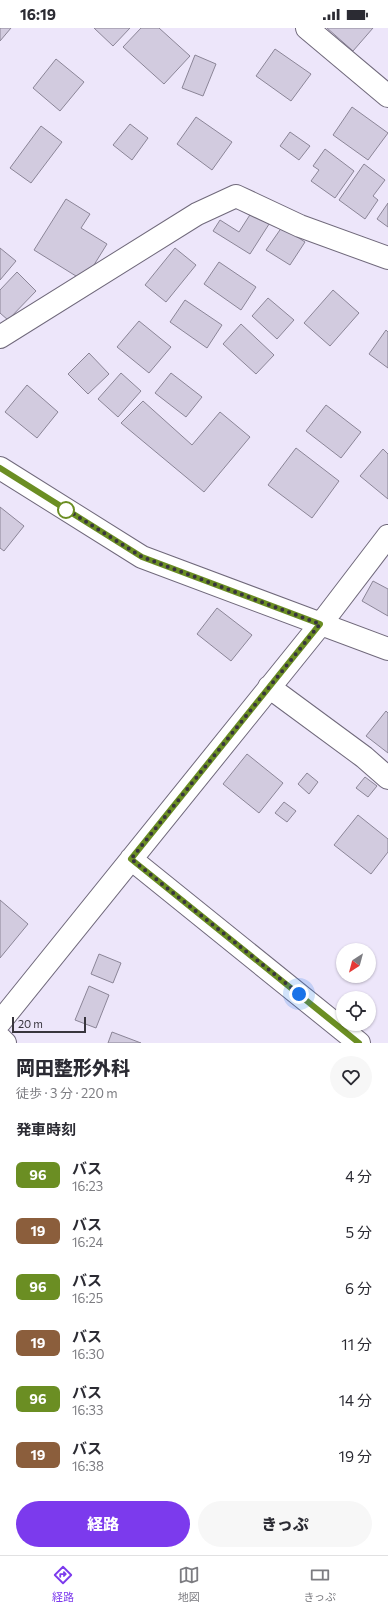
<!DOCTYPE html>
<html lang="ja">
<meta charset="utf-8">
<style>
:root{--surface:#fff;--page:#f7f7f7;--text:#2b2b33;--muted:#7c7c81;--line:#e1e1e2;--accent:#7c3aed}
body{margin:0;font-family:Commissioner,"Noto Sans JP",sans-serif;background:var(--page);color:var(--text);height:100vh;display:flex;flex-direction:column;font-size:15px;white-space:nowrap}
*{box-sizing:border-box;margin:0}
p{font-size:13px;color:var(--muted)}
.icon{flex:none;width:22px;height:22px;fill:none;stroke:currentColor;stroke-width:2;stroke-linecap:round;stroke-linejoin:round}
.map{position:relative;height:1015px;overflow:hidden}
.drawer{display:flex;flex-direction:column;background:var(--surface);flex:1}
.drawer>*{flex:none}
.badge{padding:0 8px;border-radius:6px;font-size:14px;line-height:26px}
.needle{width:26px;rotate:216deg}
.controls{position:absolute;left:336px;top:915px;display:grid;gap:8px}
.controls a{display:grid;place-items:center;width:40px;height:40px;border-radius:50%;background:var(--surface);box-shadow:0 1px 3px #0004;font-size:20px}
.scale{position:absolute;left:12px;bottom:10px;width:74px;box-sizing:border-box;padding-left:4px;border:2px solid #38353d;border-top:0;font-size:11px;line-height:14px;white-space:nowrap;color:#38353d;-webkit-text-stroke:3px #ede6fa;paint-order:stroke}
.you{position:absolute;width:20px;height:20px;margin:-10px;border:3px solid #fff;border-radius:50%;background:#1a73e8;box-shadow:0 0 0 6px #1a73e833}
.map>.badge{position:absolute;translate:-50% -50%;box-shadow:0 0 0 2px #fff}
h2{padding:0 16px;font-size:15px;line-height:36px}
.round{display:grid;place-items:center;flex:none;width:42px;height:42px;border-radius:21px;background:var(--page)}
.headline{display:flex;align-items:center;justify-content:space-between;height:68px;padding:0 16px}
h1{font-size:19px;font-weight:800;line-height:30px}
.action{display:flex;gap:8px;margin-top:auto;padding:8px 16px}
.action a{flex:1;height:46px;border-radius:24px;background:var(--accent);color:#fff;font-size:16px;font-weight:800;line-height:46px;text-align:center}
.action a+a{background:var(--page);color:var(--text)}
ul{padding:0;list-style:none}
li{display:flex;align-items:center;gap:12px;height:56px;padding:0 16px}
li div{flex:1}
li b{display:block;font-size:15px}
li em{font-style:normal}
li .badge{min-width:44px;font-weight:700;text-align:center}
.status{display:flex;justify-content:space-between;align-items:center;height:28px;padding:0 20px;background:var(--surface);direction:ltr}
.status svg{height:11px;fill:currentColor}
.menu{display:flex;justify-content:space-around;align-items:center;height:56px;border-top:1px solid var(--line);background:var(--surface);font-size:11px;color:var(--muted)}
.menu a{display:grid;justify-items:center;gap:2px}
.menu .on{color:var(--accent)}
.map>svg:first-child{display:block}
.building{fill:#d2cbdf;stroke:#8b8597}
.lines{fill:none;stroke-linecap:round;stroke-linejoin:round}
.minor-casing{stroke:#70697b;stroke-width:24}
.minor{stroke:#fff;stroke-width:22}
.line-casing{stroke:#fff;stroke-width:9}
.line{stroke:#6b8e23;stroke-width:6}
.walk{stroke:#38353d;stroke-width:4;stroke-dasharray:0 7.2}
.stop-dot{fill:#fff;stroke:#6b8e23;stroke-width:2}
</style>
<div class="status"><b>16:19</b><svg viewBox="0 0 49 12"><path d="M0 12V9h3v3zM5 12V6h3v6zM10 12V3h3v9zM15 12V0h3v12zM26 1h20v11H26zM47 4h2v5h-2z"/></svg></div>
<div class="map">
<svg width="388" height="1015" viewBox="0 0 388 1015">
<rect width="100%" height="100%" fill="#ede6fa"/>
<path class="building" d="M0,0H11L0,13Z
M94,0H130L113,18Z
M141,0H159L190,28L164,56L123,19Z
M327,0H373L353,23Z
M275,21L311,46L291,73L256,48Z
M195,27L216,36L203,68L182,60Z
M56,31L84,54L60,83L33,60Z
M352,79L388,105L368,132L333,107Z
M196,89L232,114L212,142L177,116Z
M130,96L148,110L132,132L113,117Z
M41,98L62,114L31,155L10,140Z
M290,104L310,118L299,132L280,118Z
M325,121L354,143L335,170L311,153L319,142L313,138Z
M364,136L385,152L373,168L378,172L365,191L339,172Z
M66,171L90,186L81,200L107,216L84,253L34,222Z
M388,175V199L377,191Z
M253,182L271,193L250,226L213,203L220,192L239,204Z
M282,199L305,214L290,237L266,222Z
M0,220L16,233L0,252Z
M175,220L196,237L166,274L145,257Z
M219,234L256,259L241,282L204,256Z
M17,244L36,263L8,292L0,285V262Z
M333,262L359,285L330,318L304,295Z
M268,270L294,292L277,311L252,288Z
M185,272L222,297L207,320L170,294Z
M139,293L171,319L149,345L117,319Z
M241,296L274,327L256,346L223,316Z
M386,302L388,304V340L369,326Z
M89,325L109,346L88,366L68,346Z
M121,345L141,363L118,389L98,371Z
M171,345L202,369L186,389L155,365Z
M27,357L58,384L37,410L5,384Z
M143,373L192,417L220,384L250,409L204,464L121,395Z
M326,377L361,404L341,430L306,403Z
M296,420L339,453L312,490L268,457Z
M383,421L388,426V471L360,448Z
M0,479L24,498L4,523L0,520Z
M373,553L388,561V588L362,573Z
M217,580L252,607L231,633L197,606Z
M386,683L388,685V725L366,708Z
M247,726L283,755L259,785L223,756Z
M307,745L318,754L309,766L298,756Z
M365,749L377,758L368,769L356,760Z
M284,774L296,783L287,794L275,785Z
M358,787L388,811V824L371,846L334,817Z
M0,872L28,896L0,930Z
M99,926L121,935L113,955L91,946Z
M89,958L109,967L96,1000L75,992Z
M112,1004L141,1015H108Z"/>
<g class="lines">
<defs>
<path id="minor" d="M307,0L388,68
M0,309L197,186L236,168L300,198L388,230
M0,440L142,529L388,621
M269,659L364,729L388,750
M131,831L359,1015
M0,994L320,597L388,508
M0,1010L5,1015"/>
</defs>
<use href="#minor" class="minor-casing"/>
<use href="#minor" class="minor"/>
</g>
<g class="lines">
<defs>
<path id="line" d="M0,440L142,529L320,596L131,831L359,1015"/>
</defs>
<use href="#line" class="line-casing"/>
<use href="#line" class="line"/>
<path class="walk" d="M66,482L61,478L142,529L320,596L131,831L299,966"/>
</g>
<circle class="stop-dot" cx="66" cy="482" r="8"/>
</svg>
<div class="controls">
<a><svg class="needle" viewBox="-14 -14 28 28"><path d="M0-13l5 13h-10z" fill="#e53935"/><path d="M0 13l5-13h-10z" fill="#7c7c81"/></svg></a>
<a><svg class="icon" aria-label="locate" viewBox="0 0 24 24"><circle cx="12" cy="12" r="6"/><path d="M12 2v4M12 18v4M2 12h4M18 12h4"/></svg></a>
</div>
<div class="scale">20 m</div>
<div class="you" style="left:299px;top:966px"></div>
</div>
<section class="drawer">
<div class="headline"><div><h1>岡田整形外科</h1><p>徒歩 · 3 分 · 220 m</p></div><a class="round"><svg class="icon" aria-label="heart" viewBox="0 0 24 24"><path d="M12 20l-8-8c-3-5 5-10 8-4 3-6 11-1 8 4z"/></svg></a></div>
<h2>発車時刻</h2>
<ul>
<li><span class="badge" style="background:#6b8e23;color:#fff">96</span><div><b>バス</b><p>16:23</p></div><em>4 分</em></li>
<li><span class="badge" style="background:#8b5e3c;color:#fff">19</span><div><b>バス</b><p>16:24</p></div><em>5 分</em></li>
<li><span class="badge" style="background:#6b8e23;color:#fff">96</span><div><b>バス</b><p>16:25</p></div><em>6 分</em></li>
<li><span class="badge" style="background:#8b5e3c;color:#fff">19</span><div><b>バス</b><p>16:30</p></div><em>11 分</em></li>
<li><span class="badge" style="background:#6b8e23;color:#fff">96</span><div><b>バス</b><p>16:33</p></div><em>14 分</em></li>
<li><span class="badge" style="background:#8b5e3c;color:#fff">19</span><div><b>バス</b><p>16:38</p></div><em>19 分</em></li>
</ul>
<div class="action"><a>経路</a><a>きっぷ</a></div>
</section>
<nav class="menu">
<a class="on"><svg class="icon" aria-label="directions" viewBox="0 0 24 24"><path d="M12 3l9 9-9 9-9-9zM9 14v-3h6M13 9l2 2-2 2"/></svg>経路</a>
<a><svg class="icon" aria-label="map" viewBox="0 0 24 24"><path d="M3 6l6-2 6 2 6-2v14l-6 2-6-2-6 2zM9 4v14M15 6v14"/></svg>地図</a>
<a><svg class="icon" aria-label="tickets" viewBox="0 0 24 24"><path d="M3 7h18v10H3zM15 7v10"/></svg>きっぷ</a>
</nav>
